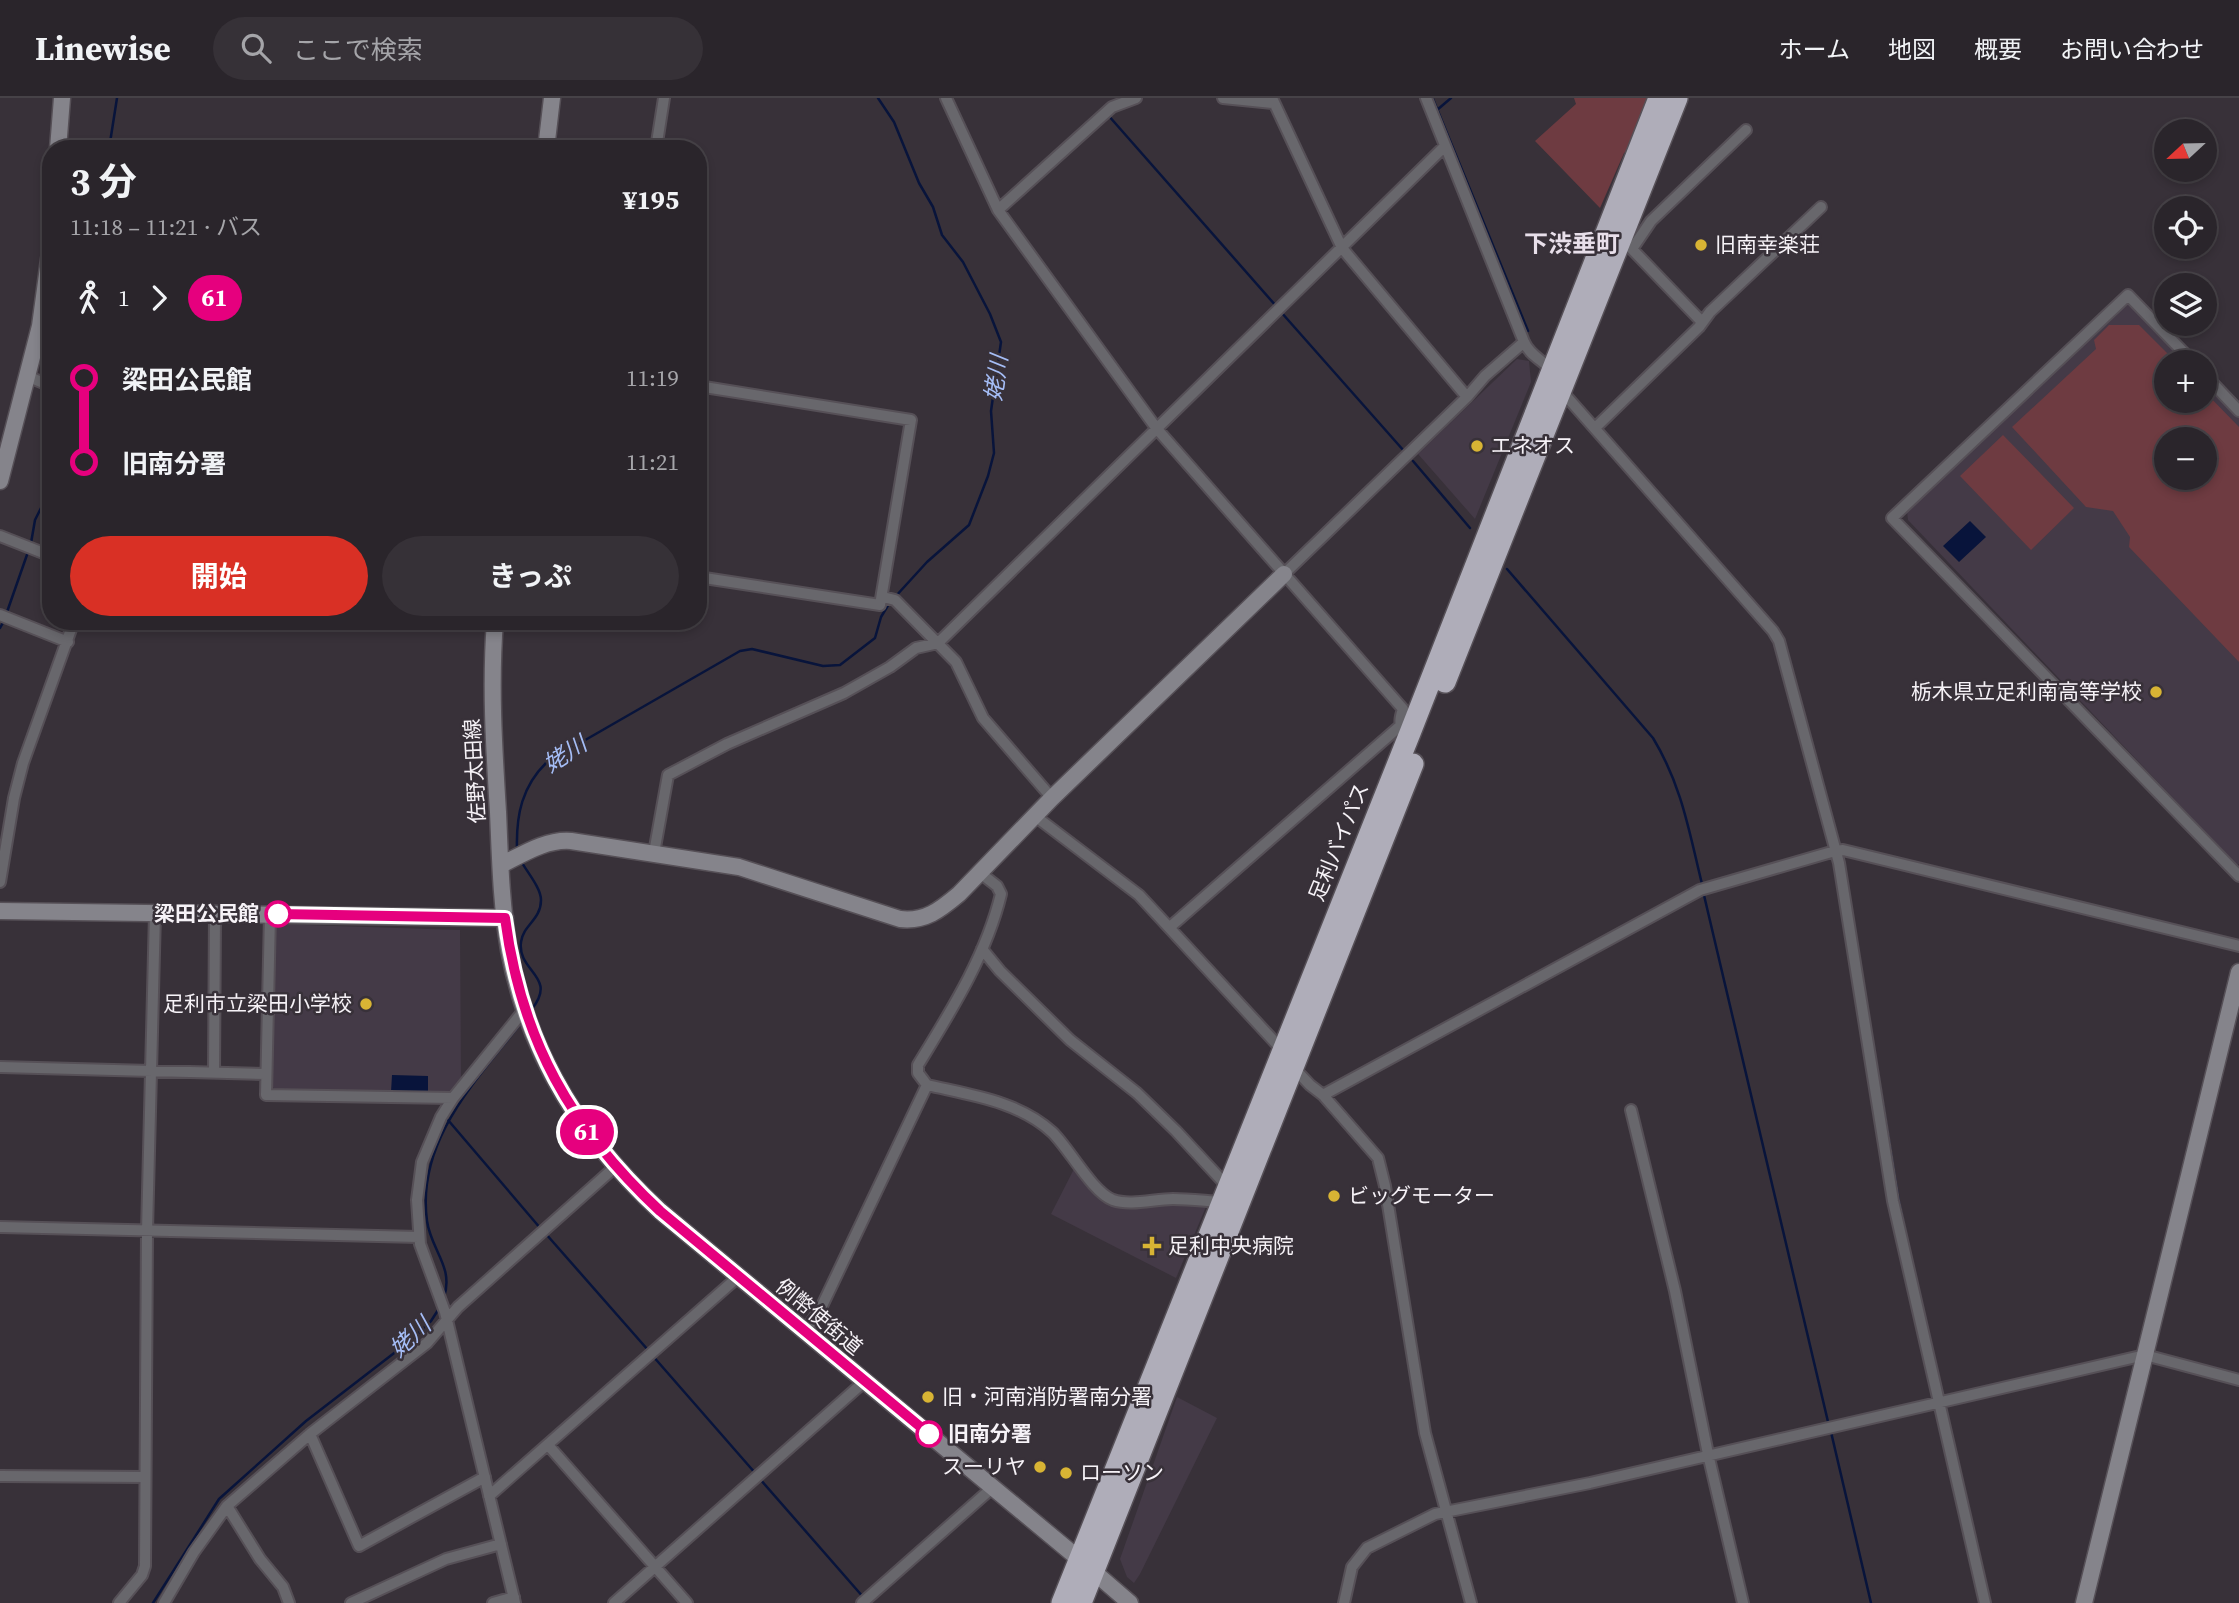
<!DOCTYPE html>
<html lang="ja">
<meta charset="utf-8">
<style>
:root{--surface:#2a252b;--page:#363137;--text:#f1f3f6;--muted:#a5a5a9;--line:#464247;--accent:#d93025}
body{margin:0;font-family:"Source Serif 4","Noto Sans JP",serif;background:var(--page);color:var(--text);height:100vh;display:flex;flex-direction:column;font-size:26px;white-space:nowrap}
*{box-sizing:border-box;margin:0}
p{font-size:23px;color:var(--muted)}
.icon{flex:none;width:38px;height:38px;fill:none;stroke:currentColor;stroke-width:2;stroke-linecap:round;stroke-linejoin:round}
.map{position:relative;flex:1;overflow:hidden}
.sheet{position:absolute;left:42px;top:42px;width:665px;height:490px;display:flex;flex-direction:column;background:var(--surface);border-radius:28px;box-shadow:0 4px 10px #0003,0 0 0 2px var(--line)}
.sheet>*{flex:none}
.badge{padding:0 14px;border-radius:23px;font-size:24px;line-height:46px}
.needle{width:46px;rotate:248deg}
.buttons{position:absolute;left:2154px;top:21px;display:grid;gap:14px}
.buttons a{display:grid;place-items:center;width:63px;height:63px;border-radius:50%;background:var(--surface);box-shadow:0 4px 10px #0003,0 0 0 2px var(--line);font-size:35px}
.map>.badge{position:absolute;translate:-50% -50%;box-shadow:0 0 0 4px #fff}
.legs{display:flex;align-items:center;gap:10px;height:77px;padding:0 28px;font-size:23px}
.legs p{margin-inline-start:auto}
.overview{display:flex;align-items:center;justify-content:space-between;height:119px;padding:0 28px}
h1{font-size:38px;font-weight:700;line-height:52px}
.cta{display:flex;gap:14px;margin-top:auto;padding:14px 28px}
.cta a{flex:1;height:80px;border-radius:42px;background:var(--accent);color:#fff;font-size:28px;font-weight:700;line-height:80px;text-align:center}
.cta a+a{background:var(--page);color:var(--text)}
ul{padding:0 28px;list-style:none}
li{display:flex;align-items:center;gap:24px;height:84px;font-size:26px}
li i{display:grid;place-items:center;width:10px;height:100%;margin:0 9px;background:currentColor}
li i::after{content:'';width:18px;height:18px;margin:-9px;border:5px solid;border-radius:50%;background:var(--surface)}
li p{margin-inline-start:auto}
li:first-child i{background:linear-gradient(#0000 50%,currentColor 0)}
li:last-child i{background:linear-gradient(currentColor 50%,#0000 0)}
header{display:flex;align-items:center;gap:42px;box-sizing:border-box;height:98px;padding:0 35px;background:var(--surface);border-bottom:2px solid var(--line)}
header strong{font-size:33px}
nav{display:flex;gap:38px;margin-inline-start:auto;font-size:24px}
.search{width:490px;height:63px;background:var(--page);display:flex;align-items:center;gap:18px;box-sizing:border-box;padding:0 24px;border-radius:38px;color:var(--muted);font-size:26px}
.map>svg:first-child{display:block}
.built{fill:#443a47;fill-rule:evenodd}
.green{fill:#6e3b41;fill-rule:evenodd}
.water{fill:#08143b}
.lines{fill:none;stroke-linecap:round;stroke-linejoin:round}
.stream{stroke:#08143b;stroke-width:2.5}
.street-casing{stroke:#565057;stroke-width:14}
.secondary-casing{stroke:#565057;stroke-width:19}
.highway-casing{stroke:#565057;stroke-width:24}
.street{stroke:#68676c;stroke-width:10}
.secondary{stroke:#85848b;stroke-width:16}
.highway{stroke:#afadb9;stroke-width:21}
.line-1-casing{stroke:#fff;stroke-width:16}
.line-1{stroke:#e6007e;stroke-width:10}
.poi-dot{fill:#d8b434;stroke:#383139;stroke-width:2.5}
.stop-1-dot{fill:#fff;stroke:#e6007e;stroke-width:3.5}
.labels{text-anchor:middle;stroke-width:5;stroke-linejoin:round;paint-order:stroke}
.poi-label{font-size:21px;fill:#f6f2f7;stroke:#383139;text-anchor:start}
.street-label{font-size:21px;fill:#f6f2f7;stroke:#383139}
.stop-label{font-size:21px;font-weight:bold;fill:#f6f2f7;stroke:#383139;text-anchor:end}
.water-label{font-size:23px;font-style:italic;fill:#a5bdf6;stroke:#383139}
.quarter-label{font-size:24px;font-weight:bold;fill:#e8dfea;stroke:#383139}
</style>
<header>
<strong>Linewise</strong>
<div class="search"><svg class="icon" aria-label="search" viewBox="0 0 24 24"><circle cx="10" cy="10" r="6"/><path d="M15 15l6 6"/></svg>ここで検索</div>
<nav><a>ホーム</a><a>地図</a><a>概要</a><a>お問い合わせ</a></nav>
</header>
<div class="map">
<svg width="2239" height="1505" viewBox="0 0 2239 1505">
<rect width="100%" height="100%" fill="#383139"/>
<path class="built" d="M2123,207H2131L2186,264H2166V303H2205V284L2239,320V766L2237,767L1908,422L1907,413ZM2166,341H2205V380H2166Z
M1517,261L1529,263L1531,284L1475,421L1418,356Z
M274,826L460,832L461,980L447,996L276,993L269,984Z
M1076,1067L1118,1103L1208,1104L1176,1180L1051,1116Z
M1177,1299L1217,1320L1140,1476L1134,1485L1127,1479L1120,1461Z"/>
<path class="green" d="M1574,0H1647L1627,53L1624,55L1600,110L1535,43L1576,6Z
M2109,227H2139L2176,264H2166V303H2205V294L2239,329V564L2129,449L2130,439L2113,413L2086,409L2012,329L2096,251L2094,242ZM2166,341H2205V380H2166Z
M2003,337L2074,410L2031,452L1960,378Z"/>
<path class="water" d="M1970,423L1986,439L1959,464L1943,448Z
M392,977L428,978V995L391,994Z"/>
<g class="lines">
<path class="stream" d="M878,0L894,24L919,85L933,109L942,137L963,164L990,216L1001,244L991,313L994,355L988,378L969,427L927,464L895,499
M1433,1L1528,233
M1437,12L1451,0
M1108,17L1277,209
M109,51L117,0
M1281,214L1404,353
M1413,363L1470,430
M31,445L35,422L51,390
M1507,471L1653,640C1682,688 1689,733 1702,786
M7,514L29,451
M0,530L5,521
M517,751C516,717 522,688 547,664L740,553L752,551L823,568L840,567L875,540L881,519L890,504
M521,763C527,774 541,790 541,802C541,822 523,827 521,844C517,874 558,878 532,911
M1703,793L1829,1328
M1869,922L1899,1104L1908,1147
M448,1022L541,1131
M546,1136L648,1252
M444,1199C454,1169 431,1152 427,1123C416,1043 476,983 521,925
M652,1257L756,1376
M1831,1334L1871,1505
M760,1381L864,1500
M153,1505L219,1401L306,1323L411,1242L431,1223L440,1209"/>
<defs>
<path id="street" d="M946,0L998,112L1157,331L1403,611C1399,623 1398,627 1410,635
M1223,0L1273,5
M1272,0L1342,150L1467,299
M1426,0L1524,244C1530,258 1543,262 1552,273
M656,51L664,0
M998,112L1112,9L1136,0
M1629,148L1702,224
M1632,151L1651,123L1746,32
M2193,264L2128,197L1892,420L2239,778
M2205,277L2239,313
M29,279L51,288
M698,288L911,322L880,507L698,479
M1560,291L1773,533L1779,543L1839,765L1893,1103L1985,1505
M1595,330L1699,229L1710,214L1821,109
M0,438L51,458
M1284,476L1467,299L1485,278L1524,244
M883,499L895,502L956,564L983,620L1052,700
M0,517L68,544
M1035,718L1139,797L1284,954
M654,755L668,677L727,646L844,595L890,569L916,550L938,545L1444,49
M0,784L14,700L23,665L74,523
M270,816L266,997L453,1000
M1170,829L1400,628
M982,851L1000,873L1070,942L1137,995L1176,1033L1227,1088
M1292,968L1310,987L1323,997L1378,1060L1385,1088L1425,1335L1471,1505
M0,969L265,976
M214,975L215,815
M927,987C970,997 1018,1003 1052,1034C1069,1050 1092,1094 1113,1102C1131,1108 1154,1101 1173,1101C1189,1101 1205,1103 1221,1104
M1323,997L1700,792L1835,753L1843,752L2239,848
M1631,1012L1675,1193L1708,1356L1743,1505
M0,1129L419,1139
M805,1233L821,1210L927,987L918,975V967C951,913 986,858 1001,796L997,788L979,774
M310,1336L359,1448L485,1379
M548,1347L687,1505
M0,1378L145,1379
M489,1398L738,1179
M227,1408L260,1461L283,1489L289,1505
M119,1505L142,1477L145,1468L147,1133L155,815
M164,1505L194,1454L227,1408L310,1336L427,1245L458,1209L615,1069
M351,1505L446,1461L501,1446
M493,1505L514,1499
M515,1505L445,1214L420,1146L417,1102L422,1064L441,1019L453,1000L525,911
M614,1505L865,1283
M862,1505L992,1390
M1344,1505L1352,1469L1367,1450L1435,1416L1590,1385L2145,1257L2239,1282"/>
<path id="secondary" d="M58,51L62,0
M546,51L552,0
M0,383L40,228L51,147
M495,523C490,587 494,650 498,714C500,760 501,806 509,852C529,958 582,1041 660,1113L1079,1461L1130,1505
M501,767C523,756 546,741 571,743L739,769L900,821C925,824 940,812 959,796L1052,700L1284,476
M0,813L505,820
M2084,1505L2239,874"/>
<path id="highway" d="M1445,584L1677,0
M1062,1505L1410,635L1659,0
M1081,1505L1413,666"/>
</defs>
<use href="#street" class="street-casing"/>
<use href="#secondary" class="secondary-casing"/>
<use href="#highway" class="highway-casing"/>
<use href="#street" class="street"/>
<use href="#secondary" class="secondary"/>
<use href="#highway" class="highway"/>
</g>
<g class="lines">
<defs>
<path id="line-1" d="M278,816L505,820C521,942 571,1030 660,1113L929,1336"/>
</defs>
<use href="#line-1" class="line-1-casing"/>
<use href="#line-1" class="line-1"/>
</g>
<g class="poi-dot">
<circle cx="1701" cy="147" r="7"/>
<circle cx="1477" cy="348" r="7"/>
<circle cx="2156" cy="594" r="7"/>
<circle cx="366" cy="906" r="7"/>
<circle cx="1334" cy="1098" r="7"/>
<path d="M1148.5 1137.5h7v7h7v7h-7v7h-7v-7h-7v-7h7z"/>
<circle cx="928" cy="1299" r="7"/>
<circle cx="1040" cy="1369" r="7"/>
<circle cx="1066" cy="1375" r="7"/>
</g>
<g class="stop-1-dot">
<circle cx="278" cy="816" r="12"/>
<circle cx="929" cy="1336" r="12"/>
</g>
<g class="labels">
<g class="poi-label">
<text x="1715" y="154">旧南幸楽荘</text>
<text x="1491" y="355">エネオス</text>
<text x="2142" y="601" text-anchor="end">栃木県立足利南高等学校</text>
<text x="352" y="913" text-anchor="end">足利市立梁田小学校</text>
<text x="1348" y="1105">ビッグモーター</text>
<text x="1168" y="1155">足利中央病院</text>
<text x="942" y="1306">旧・河南消防署南分署</text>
<text x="1026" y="1376" text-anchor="end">スーリヤ</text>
<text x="1080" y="1382">ローソン</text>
</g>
<g class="street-label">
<text transform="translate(475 673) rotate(-93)" y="7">佐野太田線</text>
<text transform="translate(1339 744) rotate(-68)" y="7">足利バイパス</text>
<text transform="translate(819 1219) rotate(40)" y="7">例幣使街道</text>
</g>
<g class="stop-label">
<text x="259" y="823">梁田公民館</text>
<text x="948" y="1343" text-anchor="start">旧南分署</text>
</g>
<g class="water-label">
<text transform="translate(996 280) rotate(-82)" y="8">姥川</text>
<text transform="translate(565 656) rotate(-33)" y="8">姥川</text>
<text transform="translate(410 1239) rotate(-43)" y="8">姥川</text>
</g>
<g class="quarter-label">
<text x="1572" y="154">下渋垂町</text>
</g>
</g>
</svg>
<div class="buttons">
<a><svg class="needle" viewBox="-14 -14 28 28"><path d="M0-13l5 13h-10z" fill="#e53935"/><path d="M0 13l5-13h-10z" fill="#a5a5a9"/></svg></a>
<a><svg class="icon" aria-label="locate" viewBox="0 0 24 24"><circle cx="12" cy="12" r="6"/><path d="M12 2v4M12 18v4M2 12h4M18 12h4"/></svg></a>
<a><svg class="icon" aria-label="layers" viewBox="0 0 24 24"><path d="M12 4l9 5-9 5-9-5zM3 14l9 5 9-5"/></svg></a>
<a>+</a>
<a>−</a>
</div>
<b class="badge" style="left:587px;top:1034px;background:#e6007e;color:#fff">61</b>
<section class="sheet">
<div class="overview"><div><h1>3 分</h1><p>11:18 – 11:21 · バス</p></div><b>¥195</b></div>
<div class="legs"><svg class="icon" aria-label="walk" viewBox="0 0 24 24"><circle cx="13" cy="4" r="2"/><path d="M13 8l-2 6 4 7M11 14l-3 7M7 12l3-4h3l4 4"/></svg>1<svg class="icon" aria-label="forward" viewBox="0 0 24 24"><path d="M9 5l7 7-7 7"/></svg><b class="badge" style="background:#e6007e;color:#fff">61</b></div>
<ul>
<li><i style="color:#e6007e"></i><b>梁田公民館</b><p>11:19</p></li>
<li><i style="color:#e6007e"></i><b>旧南分署</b><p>11:21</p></li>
</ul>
<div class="cta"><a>開始</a><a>きっぷ</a></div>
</section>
</div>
